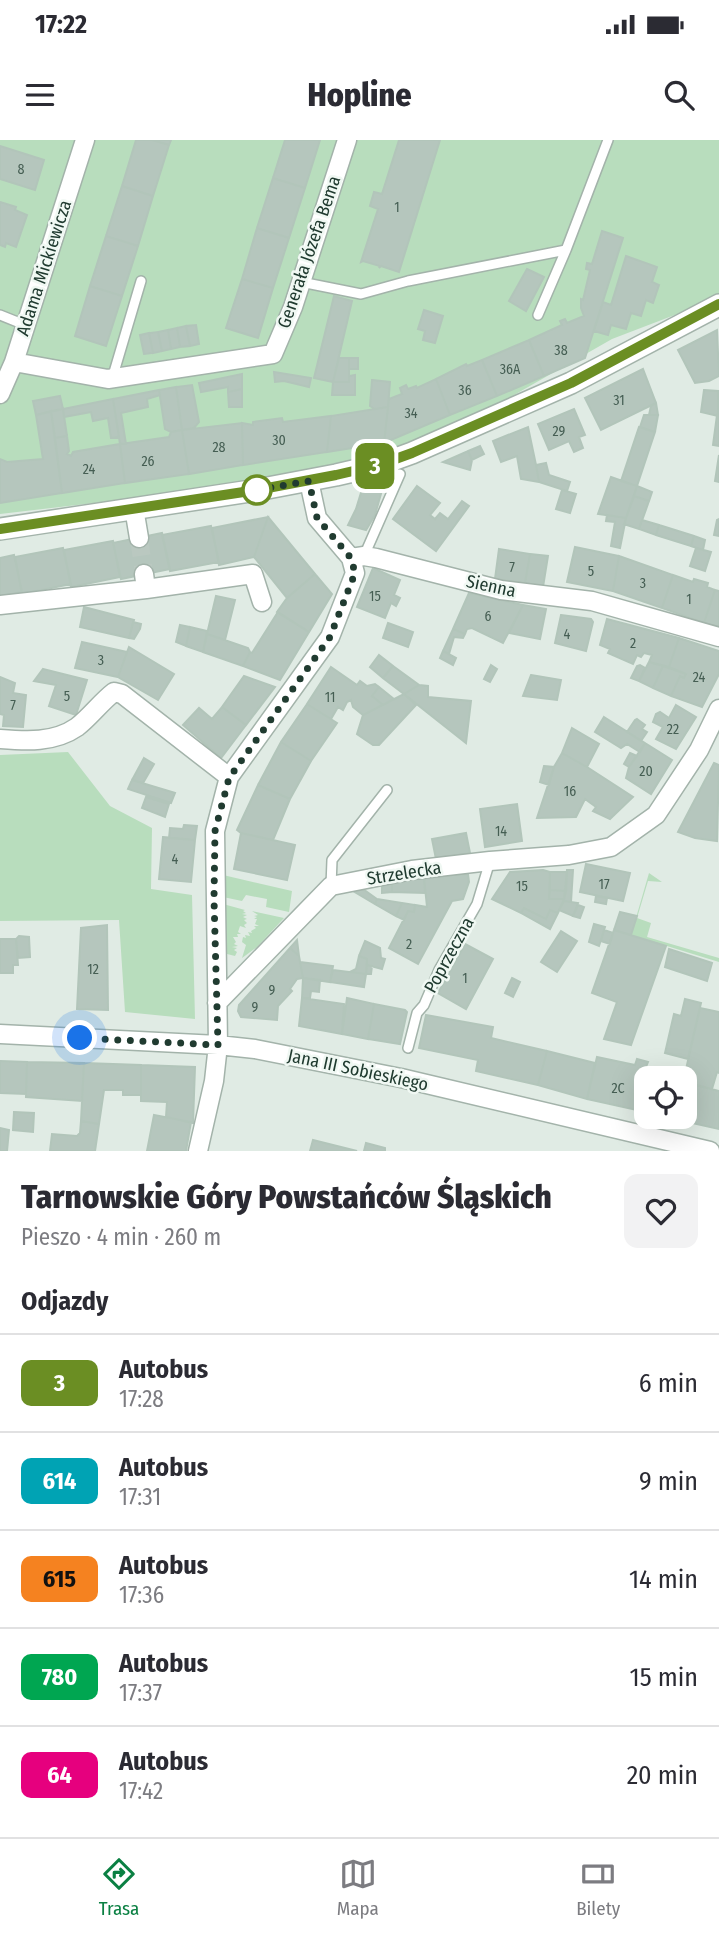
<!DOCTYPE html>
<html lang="pl">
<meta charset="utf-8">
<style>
:root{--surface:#fff;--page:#f2f2f3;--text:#2b2b33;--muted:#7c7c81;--line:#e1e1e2;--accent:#0b8043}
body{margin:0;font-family:"Fira Sans Condensed",sans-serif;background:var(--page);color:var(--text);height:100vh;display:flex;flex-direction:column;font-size:26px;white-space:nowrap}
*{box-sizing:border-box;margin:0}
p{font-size:23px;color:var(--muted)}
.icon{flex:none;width:38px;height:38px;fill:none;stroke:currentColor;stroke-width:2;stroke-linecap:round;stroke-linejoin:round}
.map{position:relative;height:1011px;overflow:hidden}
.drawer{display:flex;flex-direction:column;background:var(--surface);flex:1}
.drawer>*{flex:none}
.badge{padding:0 14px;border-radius:10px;font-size:24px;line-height:46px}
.fabs{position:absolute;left:634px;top:926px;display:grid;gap:14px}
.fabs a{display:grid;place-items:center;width:63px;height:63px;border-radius:14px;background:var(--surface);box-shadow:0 7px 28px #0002;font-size:35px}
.you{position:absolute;width:35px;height:35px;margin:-18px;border:5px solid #fff;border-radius:50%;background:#1a73e8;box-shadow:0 0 0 10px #1a73e833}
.map>.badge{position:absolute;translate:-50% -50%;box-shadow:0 0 0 4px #fff}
h2{padding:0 21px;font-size:26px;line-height:63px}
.round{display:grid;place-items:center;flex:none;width:74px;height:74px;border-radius:14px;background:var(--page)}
.head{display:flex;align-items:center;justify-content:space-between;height:119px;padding:0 21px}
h1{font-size:33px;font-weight:800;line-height:52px}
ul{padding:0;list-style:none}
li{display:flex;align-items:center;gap:21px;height:98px;padding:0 21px;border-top:2px solid var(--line)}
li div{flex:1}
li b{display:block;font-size:26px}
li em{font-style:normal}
li .badge{min-width:77px;font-weight:700;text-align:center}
.status{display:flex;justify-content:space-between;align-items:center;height:49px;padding:0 35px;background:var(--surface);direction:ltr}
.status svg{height:19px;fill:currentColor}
header{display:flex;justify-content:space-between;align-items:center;height:91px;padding:0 21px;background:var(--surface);font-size:32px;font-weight:800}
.tabs{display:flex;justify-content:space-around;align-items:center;height:98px;border-top:2px solid var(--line);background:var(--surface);font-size:19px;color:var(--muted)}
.tabs a{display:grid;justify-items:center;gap:4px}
.tabs .active{color:var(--accent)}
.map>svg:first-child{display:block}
.green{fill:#b8ddbd}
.building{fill:#b5c6bd;stroke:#b2c5ba;stroke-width:2}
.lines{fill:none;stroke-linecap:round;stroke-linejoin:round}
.minor-tunnel{stroke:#bac8c0;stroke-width:18;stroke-dasharray:18 9;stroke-linecap:butt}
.service-casing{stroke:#a3b3aa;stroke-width:12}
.minor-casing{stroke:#a3b3aa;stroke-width:21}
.tertiary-casing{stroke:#a3b3aa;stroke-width:24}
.service{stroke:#fff;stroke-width:9}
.minor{stroke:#fff;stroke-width:18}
.tertiary{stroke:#fff;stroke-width:21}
.line-casing{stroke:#fff;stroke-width:16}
.line{stroke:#6b8e23;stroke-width:10}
.walk{stroke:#203b30;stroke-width:7;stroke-dasharray:0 12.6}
.stop-dot{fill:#fff;stroke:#6b8e23;stroke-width:3.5}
.labels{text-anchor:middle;stroke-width:5;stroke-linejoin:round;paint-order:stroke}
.number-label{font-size:14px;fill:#455e53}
.street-label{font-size:18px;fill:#203b30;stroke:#f0f8f3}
</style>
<div class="status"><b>17:22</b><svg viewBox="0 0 49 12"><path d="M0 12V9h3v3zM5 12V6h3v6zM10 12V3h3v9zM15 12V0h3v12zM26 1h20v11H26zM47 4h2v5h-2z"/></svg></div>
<header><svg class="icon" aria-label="menu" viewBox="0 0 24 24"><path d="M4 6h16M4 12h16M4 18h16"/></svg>Hopline<svg class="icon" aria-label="search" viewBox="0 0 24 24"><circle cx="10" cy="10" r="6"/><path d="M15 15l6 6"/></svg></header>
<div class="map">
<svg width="719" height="1011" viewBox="0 0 719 1011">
<rect width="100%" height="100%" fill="#e0ebe4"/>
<path class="green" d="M0,0H719V158L612,199L434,301L231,347L0,374Z
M68,612L110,666L152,688L151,749L192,755L195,879L125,872L119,780L0,781V615Z
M649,733L662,742L648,741L637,778L651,783L647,797L719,818V822L631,795Z
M223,735L292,751L289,772L266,767L267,759L246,755L242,761L223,757Z
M223,764L245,770L243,771L246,773L242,774L247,775L243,777L247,779L244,780L247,783L244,785L246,788L240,786L238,792L241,794H237L238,797H233L236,802L234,804L238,806L232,807L237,808L234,810L237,812L235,816L227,814L224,805Z
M252,771L284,778L257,807L242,818L246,805L242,802L243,797L246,798L245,795L250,796L248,792L252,793L251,791L256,788L254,786H259L255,784L257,779H254L257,777L254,776L258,775Z"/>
<path class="building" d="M136,0H152L169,5L153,56L122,46Z
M152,0H171L169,5Z
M285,0H320L305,48L273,38Z
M399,0H440L399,132L381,126L379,128L380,126L363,121L361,122L378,69L370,66L374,52L382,54Z
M0,6L44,20L35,50L0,39Z
M273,38L305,48L289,98L257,88Z
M122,46L153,56L138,106L106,96Z
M0,62L16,67L15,70L27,75L16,107L6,103L5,107L0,105Z
M257,88L289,98L273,148L242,139Z
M602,91L623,98L585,218L544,236L529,200L562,185L560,181L565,179L567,183L584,176L581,168V159L583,160L590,130L586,129L587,123L592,124Z
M106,96L138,106L122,156L90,146Z
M626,116L657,127L652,142L659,145L653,163L646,160L641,176L631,173L626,189L611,185L608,195L594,191L603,162L611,165Z
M527,129L544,137L526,171L509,161Z
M242,139L273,148L258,198L226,188Z
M90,146L122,156L106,206L75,196Z
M334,156L352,161L333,242L314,238Z
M424,170L443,176L435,203L423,200L425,191L418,189Z
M196,185L199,204L190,206L186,186Z
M186,186L190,206L180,207L177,188Z
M177,188L180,207L171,209L168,190Z
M168,190L171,209L162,211L158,192Z
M717,190L719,236L709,241L695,243L678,210Z
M158,192L162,211L153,213L149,193Z
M149,193L153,213L144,214L140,195Z
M529,200L544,236L497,256L482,220Z
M339,218H349V242H333Z
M349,218H358V229H349Z
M482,220L497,256L450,275L436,239L466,224L467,226Z
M643,229L656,263L601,290L585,258Z
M274,232L311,238L309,247L284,241L275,242Z
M242,234V249L228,252V247L201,252L199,243Z
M355,235V255H332L333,242H349V236Z
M436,239L450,275L384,303L389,259L402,254L400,248L406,245L408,249L416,246L417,248Z
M372,240L390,242L388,267L375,269L370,266Z
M192,245L199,282L194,288L182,290L176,247Z
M176,247L182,290L171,292L165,289L159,250Z
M242,249V267H229L228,252Z
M159,250L160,255L147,259L148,267L121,273L126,304H120L113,259Z
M704,250L718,251V276L701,272Z
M60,256L63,269L36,275L33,261Z
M113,259L119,297L111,298L108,278L93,281L91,272L64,277L63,269Z
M656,263L658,275H649L651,266Z
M388,267L384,303L327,312L331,276Z
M63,269L67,296L55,298L51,271Z
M574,269L585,295L579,297L583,308L574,312L569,301L549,310L538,284Z
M51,271L62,353L0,363V319L7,322L43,319L36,275Z
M644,275H658L655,292L640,287Z
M717,275L719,276V306L713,305Z
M331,276L327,312L243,325L242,283L253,285V282L282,278L283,282Z
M242,283L243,325L189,334L182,290Z
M528,287L536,325L539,342L521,339L517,316L501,322L493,301Z
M639,287L655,292L637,346L621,341Z
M182,290L189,334L125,343L120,304L169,297L171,292Z
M67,296L69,311L67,314L71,316L73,312L120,304L125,343L62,353L55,298Z
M480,306L484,314L472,320L468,311Z
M468,311L472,320L470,330L443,322Z
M719,315V342L715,341Z
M546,323L549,335L570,342L567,351L539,342L536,325Z
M611,337L637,346L626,378L598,374Z
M382,341L384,343L375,375L366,390L348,385L356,369L364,343Z
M417,346L440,363L430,375L435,379L440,373L448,379L462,361L469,366L436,411L393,379Z
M637,346L652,352L649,361L634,356Z
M562,350L576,354L570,373L556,369Z
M634,356L649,361L639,389L624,384Z
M607,375L626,378L620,408L611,406L615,382L606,381Z
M268,377L254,417L219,425L212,388Z
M268,377L315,434L287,458L254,417Z
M719,379V396L714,395L717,380Z
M642,380L659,385L656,395L639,389Z
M659,385L694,396L691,406L656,395Z
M211,386L219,422L170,431L162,395Z
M162,393L170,429L121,439L113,403Z
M694,396L705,400L703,410L691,406Z
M113,401L120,437L71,447L64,410Z
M575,407L619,416L613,451L567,442Z
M63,408L71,444L22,454L15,417Z
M696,408L711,412L705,431L690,426Z
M499,409L530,414L525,443L495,439Z
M530,414L548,416L543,447L525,443Z
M14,415L22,452L0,456V418Z
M619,416L673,435L662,468L613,451Z
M373,428L400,440L394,455L400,458L396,466L391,463L385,478L357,467Z
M315,434L332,454L309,492L277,472L287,458Z
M673,435L693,442L694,439L708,443L707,447L715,450L704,483L662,468Z
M715,450L719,451V487L704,483Z
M469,453L523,465L503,503L472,488L467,489L465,494L453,489Z
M216,456L235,460L225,500L207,494Z
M523,465L546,469L540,499L509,493Z
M84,467L134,480L129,498L80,487Z
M278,472L309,492L280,540L243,526L250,512L252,513Z
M561,475L591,479L593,482L586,511L555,503Z
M607,479L679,498L669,527L649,522L652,515L644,513L641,517L637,515L633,524L608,513L610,509L600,505Z
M133,482L141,484L140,489L134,499L129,498Z
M388,483L413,492L408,507L383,498Z
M180,485L190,487L186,506L176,502Z
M190,487L207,491L203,512L186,506Z
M453,489L465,494L463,498L454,497L449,514L443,511Z
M207,494L248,508L250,512L243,526L203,512Z
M679,498L719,511V534L702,567L671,556L680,536L684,538L686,534L669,527Z
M82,502L127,512L118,537L75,528Z
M129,507L174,534L158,560L118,537Z
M443,511L456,518L453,525L440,518Z
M379,515L393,526L383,538L370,527Z
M649,522L663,526L653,548L639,541Z
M491,525L497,529L490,542L484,539Z
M640,525L645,528L639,541L631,538L637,526Z
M393,526L419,545L404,554L383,538Z
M663,526L686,534L684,538L680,536L671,556L653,548Z
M331,527L357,545L360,541L367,546L375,544L379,547L372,556L383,565L363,575L353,567L351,560L347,562L343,570L338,567L331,579L307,564Z
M43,529L87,540L76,575L49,566L56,545L34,541Z
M531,535L561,540L557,560L523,556Z
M244,536L275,547L246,585L222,567Z
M0,537L15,543L13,553L26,555L23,587L3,586L4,575L0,574Z
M419,545L428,546V557L471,561L466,603L404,554Z
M379,547L394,559L383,565L372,556Z
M404,554L416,565L379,605H373L357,594L363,575Z
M307,564L337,583L311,621L281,602Z
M676,565L696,577L676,609L656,599L663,587L653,582L656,574L660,572L669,578Z
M222,567L246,585L221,618L183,585L199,568L212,579Z
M604,577L645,603L640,612L627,604L621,608L595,592Z
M637,579L645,585L642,589L647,592L641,601L627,592L635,580Z
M572,588L599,604L587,627L562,613Z
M281,602L311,621L290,659L258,645Z
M645,603L672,620L651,654L626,638L629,627Z
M562,613L587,627L633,657L610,679L593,671L596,667L585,659L576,677L537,678L554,627Z
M630,613L637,616L629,627L624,624Z
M144,618L154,624L143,643L132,640Z
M714,623L719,625L717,701L695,698L678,692Z
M544,626L554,627L549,645L540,642Z
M132,640L175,653L171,663L128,649Z
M258,645L290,659L273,700L241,693L237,690Z
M146,657L169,664L165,677L142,668Z
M517,664L522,701L485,707L480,669Z
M184,685L197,686L195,700L169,698L170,688L183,689Z
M241,693L295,705L287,740L234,729Z
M466,693L470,713L436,719L432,699Z
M163,697L195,700L191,742L159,739Z
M586,724L630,733L623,761L580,752Z
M543,730L550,732L549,759H564L558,773L550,770L546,779L524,768L521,773L492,759L510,732Z
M567,730H573L571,762L564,761Z
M550,732H567L566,751L550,750Z
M468,734L469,742L463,759L452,761L418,824L389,808L408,771L414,772L415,765L427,767L424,737Z
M424,737L425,753L392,752V743Z
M392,743V752L382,753V744Z
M363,749L377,759L375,764L353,751Z
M550,750L566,751L564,759H549Z
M596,756L607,758L606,764L595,762Z
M377,759L402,763L396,776L375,764Z
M564,761L578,763L573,776L559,770Z
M402,763L415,765L414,772L408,771L404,780L396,776Z
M578,765L584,767L580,778L573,776Z
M524,768L546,779L550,770L558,773L550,789L521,773Z
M620,772L637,776L631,795L614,790Z
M594,784L605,787L599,806L589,802Z
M107,785L108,870L77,869L81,788Z
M604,790L613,793L610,804L601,801Z
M614,790L666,806L631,905L604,899L617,862L592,853Z
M561,791L577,801L557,832L541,822Z
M19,796L29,797L30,817L18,818L16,799Z
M0,799H16L18,825H13V833H0Z
M297,800L299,816L290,808Z
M365,801L380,808L381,818L385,819L382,829L367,825V819L359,816Z
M465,804L493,819L466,869L438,853Z
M290,808L299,816L303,838L297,839L290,849L292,851L278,866L277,880L241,877L238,871L239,865Z
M669,809L712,823L707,841L665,827Z
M359,816L367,819L366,834L350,832L356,829Z
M300,822L333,826L330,842L303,838Z
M367,825L372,826L371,834H366Z
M333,830L366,834L364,847L330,842Z
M303,838L320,840L319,852L311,851L310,858H302Z
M512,838L520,842L513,857L505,853Z
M302,858L344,864L342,894L299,886Z
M347,858L374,864L368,899L342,894Z
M685,859L701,863L688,919L665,913L674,874L681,876Z
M374,864L405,870L407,872L400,904L368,899Z
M700,868L719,872V933L717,932L712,949L684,942V938Z
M426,875L493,887L491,898L547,911L538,945L476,931L478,920L419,908Z
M547,911L595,923L587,959L538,945Z
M597,917L635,925L637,919L648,922L646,927L684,936V938H646V972L587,959Z
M0,921L27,922L26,954L0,953Z
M27,922L84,923L82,961L26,957Z
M84,923L141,925V955H123V950H104L99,984L81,981Z
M141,925L195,927L193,983L166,977L167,962L141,961Z
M684,942L719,951V989L674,979V976H684Z
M14,972L34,973L33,992L13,990Z
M154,975L191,982L186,1011H147Z
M81,981L99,984L95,1011H50L52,994L77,996L80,993Z
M0,988L9,990L7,1011H0Z
M313,1000L357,1011H310Z
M366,1003L385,1008V1011H364Z"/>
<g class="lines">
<path class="minor-tunnel" d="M139,398L144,434"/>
<defs>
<path id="service" d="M301,142L361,154L408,141L566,110
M0,175L25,185
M538,175L566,110L608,0
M112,239L141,141
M364,416L400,334
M331,746L332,720L387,650
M408,908L417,873L424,865L439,830L477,764L490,721"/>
<path id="minor" d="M14,222L108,239L273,214L293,167L347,0
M0,254L14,222L85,0
M134,368L139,398
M351,418L364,416L376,418L501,450L592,461L719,497
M146,449L253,434L262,462
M0,465L146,449L144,434
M0,599C26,601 54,603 77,587C90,577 101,562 114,552L122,554L229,637
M217,863L331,746L412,730L490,721L569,715L611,707L656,675L699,610L719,569
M0,894L218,905L255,909L401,938L710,1011
M198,1011L214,941L218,905L215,691L229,637L330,497L355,433L351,418L317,378L309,341"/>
<path id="tertiary" d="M0,389L257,350L336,335L379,325L412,313L571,243L719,165"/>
</defs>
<use href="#service" class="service-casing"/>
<use href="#minor" class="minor-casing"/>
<use href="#tertiary" class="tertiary-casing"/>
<use href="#service" class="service"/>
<use href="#minor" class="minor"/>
<use href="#tertiary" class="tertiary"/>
</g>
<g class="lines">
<defs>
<path id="line" d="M0,389L257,350L336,335L379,325L412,313L571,243L719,164"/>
</defs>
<use href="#line" class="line-casing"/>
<use href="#line" class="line"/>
<path class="walk" d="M80,898L218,905L214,759L215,691L229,638L330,497L355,433L351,418L317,378L309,341L257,350"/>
</g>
<circle class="stop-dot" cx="257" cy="350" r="14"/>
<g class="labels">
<g class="number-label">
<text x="21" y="34">8</text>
<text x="397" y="72">1</text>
<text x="561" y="215">38</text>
<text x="510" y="234">36A</text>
<text x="465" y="255">36</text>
<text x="619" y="265">31</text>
<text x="411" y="278">34</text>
<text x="559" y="296">29</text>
<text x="279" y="305">30</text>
<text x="219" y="312">28</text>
<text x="148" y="326">26</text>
<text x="89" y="334">24</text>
<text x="512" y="432">7</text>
<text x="591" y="436">5</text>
<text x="643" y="448">3</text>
<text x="375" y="461">15</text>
<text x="689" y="464">1</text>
<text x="488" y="481">6</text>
<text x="567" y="499">4</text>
<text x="633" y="508">2</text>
<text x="101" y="525">3</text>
<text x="699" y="542">24</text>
<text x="67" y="561">5</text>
<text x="330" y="562">11</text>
<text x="13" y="570">7</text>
<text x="673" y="594">22</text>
<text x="646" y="636">20</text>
<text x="570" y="656">16</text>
<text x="501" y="696">14</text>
<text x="175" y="724">4</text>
<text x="604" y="749">17</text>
<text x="522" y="751">15</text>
<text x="409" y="809">2</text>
<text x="93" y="834">12</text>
<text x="465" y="843">1</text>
<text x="272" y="855">9</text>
<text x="255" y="872">9</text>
<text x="618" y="953">2C</text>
</g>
<g class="street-label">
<text transform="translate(309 112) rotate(-71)" y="6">Generała Józefa Bema</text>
<text transform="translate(44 128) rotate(-72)" y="6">Adama Mickiewicza</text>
<text transform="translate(491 446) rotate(12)" y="6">Sienna</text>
<text transform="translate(404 733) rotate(-9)" y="6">Strzelecka</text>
<text transform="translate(449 815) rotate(-61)" y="6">Poprzeczna</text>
<text transform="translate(358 930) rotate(12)" y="6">Jana III Sobieskiego</text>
</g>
</g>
</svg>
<div class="fabs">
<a><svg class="icon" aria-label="locate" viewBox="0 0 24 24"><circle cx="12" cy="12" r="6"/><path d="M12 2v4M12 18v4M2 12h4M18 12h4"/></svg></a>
</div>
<div class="you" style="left:80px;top:898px"></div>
<b class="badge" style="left:375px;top:326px;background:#6b8e23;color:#fff">3</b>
</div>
<section class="drawer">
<div class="head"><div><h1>Tarnowskie Góry Powstańców Śląskich</h1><p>Pieszo · 4 min · 260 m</p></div><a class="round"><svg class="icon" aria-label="heart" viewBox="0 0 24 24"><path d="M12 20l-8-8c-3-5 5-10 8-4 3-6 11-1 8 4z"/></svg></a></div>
<h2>Odjazdy</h2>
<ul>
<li><span class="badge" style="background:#6b8e23;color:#fff">3</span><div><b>Autobus</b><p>17:28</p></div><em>6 min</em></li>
<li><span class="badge" style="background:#00a3b4;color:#fff">614</span><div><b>Autobus</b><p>17:31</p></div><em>9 min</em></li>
<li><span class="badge" style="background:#f58220;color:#111">615</span><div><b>Autobus</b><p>17:36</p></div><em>14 min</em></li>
<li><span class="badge" style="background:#00a651;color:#fff">780</span><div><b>Autobus</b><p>17:37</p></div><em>15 min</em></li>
<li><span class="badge" style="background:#e6007e;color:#fff">64</span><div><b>Autobus</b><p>17:42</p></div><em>20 min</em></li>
</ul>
</section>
<nav class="tabs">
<a class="active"><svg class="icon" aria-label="directions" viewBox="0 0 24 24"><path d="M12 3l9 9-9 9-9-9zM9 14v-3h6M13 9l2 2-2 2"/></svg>Trasa</a>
<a><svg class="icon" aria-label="map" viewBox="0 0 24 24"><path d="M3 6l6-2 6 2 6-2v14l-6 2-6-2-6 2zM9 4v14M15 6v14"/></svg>Mapa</a>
<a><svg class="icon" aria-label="tickets" viewBox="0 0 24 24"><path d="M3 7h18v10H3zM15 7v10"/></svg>Bilety</a>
</nav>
